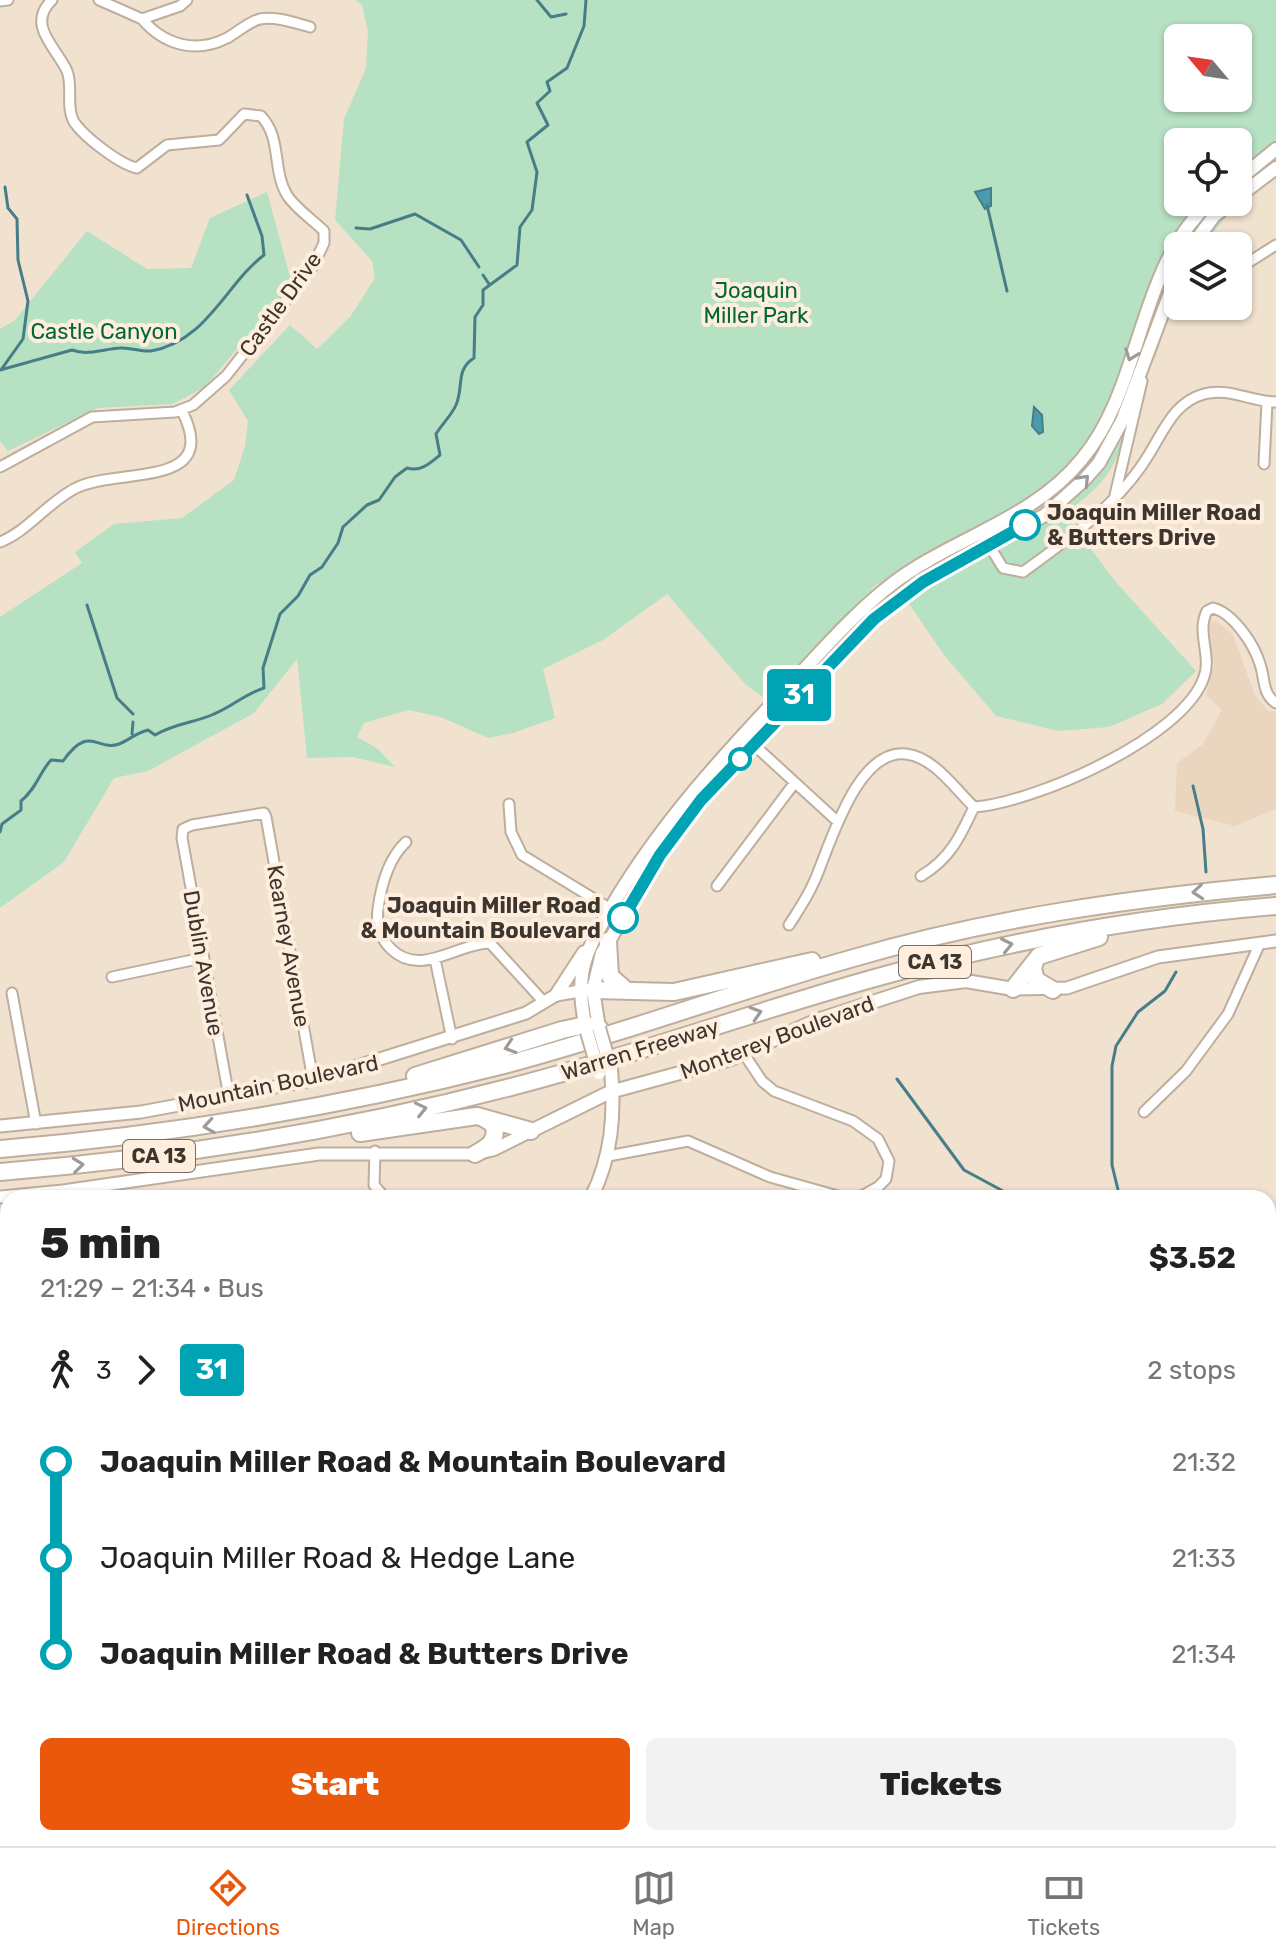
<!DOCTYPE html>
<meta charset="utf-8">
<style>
:root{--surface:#fff;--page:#f2f2f2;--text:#222;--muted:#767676;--line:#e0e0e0;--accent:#ea580c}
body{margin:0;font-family:Rubik,sans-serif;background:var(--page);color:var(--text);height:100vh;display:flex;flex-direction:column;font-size:30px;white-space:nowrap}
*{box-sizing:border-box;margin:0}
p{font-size:26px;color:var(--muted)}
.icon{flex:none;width:44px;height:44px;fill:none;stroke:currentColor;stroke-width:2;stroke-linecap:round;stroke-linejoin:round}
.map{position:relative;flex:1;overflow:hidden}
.side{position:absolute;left:0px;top:1190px;width:1276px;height:656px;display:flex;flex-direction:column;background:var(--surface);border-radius:24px 24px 0 0;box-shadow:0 2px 6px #0004}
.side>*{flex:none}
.badge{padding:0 16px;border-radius:6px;font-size:28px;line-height:52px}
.needle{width:52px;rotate:299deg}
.buttons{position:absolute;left:1164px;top:24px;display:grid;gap:16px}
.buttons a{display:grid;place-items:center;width:88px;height:88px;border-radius:12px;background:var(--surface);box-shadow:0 2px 6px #0004;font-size:40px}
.map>.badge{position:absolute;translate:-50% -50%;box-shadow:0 0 0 4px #fff}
.legs{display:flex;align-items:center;gap:12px;height:88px;padding:0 40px;font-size:26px}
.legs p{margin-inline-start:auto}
.headline{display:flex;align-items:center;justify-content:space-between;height:136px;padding:0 40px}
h1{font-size:44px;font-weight:800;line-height:60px}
.action{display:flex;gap:16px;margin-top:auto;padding:16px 40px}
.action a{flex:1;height:92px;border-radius:12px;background:var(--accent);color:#fff;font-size:32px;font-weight:800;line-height:92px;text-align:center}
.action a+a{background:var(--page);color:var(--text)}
ul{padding:0 40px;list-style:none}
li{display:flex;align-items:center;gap:28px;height:96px;font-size:30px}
li i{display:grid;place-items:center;width:12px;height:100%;margin:0 10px;background:currentColor}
li i::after{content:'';width:20px;height:20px;margin:-10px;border:6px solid;border-radius:50%;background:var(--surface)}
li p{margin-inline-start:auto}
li:first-child i{background:linear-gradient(#0000 50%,currentColor 0)}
li:last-child i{background:linear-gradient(currentColor 50%,#0000 0)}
.menu{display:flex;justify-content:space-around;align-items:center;height:112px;border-top:2px solid var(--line);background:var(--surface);font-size:22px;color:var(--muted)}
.menu a{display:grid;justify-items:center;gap:4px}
.menu .selected{color:var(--accent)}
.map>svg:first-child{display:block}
.built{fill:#ead5be}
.green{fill:#b7e1c3;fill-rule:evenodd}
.water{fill:#4a9bae;stroke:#467d88;stroke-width:2}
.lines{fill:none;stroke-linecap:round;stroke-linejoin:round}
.stream{stroke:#467d88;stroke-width:3}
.minor-casing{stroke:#beae9e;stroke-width:13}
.tertiary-casing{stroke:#beae9e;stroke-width:15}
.secondary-casing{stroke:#beae9e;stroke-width:16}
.motorway-casing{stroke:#beae9e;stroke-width:20}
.minor{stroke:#fff;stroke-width:9}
.tertiary{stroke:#fff;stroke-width:11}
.secondary{stroke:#fff;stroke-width:12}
.motorway{stroke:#fff;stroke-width:16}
.secondary-bridge-casing{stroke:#beae9e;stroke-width:16;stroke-linecap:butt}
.secondary-bridge{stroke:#fff;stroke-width:12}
.oneway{stroke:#9e9a97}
.line-1-casing{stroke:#fff;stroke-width:18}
.line-1{stroke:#00a3b4;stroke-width:12}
.stop-1-dot{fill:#fff;stroke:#00a3b4;stroke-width:4}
.labels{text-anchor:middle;stroke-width:8;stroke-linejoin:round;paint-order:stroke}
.shield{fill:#fed;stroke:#766d63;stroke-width:2}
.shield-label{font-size:20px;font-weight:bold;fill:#3c362f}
.park-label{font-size:22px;fill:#006737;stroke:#fed}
.street-label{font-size:22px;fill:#3c362f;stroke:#fed}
.stop-label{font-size:22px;font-weight:bold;fill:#3c362f;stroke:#fed;text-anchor:start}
</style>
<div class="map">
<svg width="1276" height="1846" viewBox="0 0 1276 1846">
<rect width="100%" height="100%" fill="#f1e1cf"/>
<path class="built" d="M1215,620L1233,635L1255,695L1268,711H1276V809L1235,826L1175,811L1177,763L1202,745L1222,710L1206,695L1214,665L1206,630L1208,623Z
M391,1838H508V1846H394Z
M533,1838H756L757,1846H533Z"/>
<path class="green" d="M355,0H1276V175L1240,200L1202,246H1178V290L1155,358L1152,343C1141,385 1134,432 1110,470C1099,488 1081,501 1065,514L1115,581L1196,671L1162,704L1109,727L1058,731L996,716L944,655L910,605L878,583L764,698L745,684L667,594L603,640L543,669L555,718L513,733L488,738L441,717L408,710L364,723L357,737L378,749L395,767L353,757L307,758L297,659L254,713L148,771L114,778L64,862L0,908V617L82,563L75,552L114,524L182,518L234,480L245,446L248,421L229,390L290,325L317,349L350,317L375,278L372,261L335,220L344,119L366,68L368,32L362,5ZM1178,38H1238V98H1178ZM1178,142H1238V202H1178Z
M267,192L292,284L205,387L173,404L98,408L8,451L0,441V329L15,320L87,231L147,269L191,268L210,218Z"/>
<path class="water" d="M991,188V206L985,209L975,192Z
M1034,407L1042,415L1043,432L1039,434L1032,426Z"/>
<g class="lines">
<path class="stream" d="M537,0L551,17L566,14
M987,205L1007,291
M356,228L370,229L415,214L461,240L479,267
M483,275L489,284
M0,370L72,350C88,356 103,349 120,348C130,347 141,352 151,351C206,342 226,284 264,255L262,236L247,195
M1,370L23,339L28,301L18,260L17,219L8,208L5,187
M87,605L117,698L133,714
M132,734L133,722
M1193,786L1203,829L1206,872
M0,832L2,824L21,810V801C37,788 39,773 51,760L63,761C90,723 97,752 119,744C129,740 136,733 148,730L155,735C176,723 194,723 214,714C233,706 245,694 264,688L263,668L280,614L298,596L310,575L322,567L338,543L343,527L367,505L379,500L395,477L407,468C421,472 429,464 440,455L436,434C442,424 451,416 456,405C464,387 455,370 474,358L475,317L483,305V290L517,265L520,227L532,210L537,172L527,142L548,125L537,103L550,91L547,82L567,68L584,26L586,0
M897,1079L964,1170L1016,1198
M1034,1198H1066
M1120,1198L1112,1165V1066L1116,1046L1138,1012L1165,991L1176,972"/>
<defs>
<path id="minor" d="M99,0L142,19L180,6L187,0
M0,1L8,0
M142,19C164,45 196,54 227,38C238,32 248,22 260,19C276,16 295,23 310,27
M1238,269L1276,245
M1264,464L1267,402
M0,467L92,417L175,412L193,405L226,376L313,266L324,243V231C313,220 295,208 287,195C272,170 282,138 261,116L244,114L219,140L167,145L137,168C121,165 82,136 73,120C66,106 73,85 67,71C56,47 26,25 52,0
M1115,495L1142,381
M981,532L1003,568L1023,572C1071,537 1121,503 1151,451C1165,428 1175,402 1204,394C1228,387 1252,402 1276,402
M0,542C28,531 48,502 76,488C118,467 222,490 182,411
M743,735L837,821
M509,804L511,832L522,855L624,917
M406,842C389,858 381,886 378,909C376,924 380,938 391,949C421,978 457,943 490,943L543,1001
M921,876C950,859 960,837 974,807
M717,886L793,785
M789,925C798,911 807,898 814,882C829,849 856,748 906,754C934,757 955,789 974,807C1033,803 1184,738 1204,677C1212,656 1196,632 1207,611L1213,608C1233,613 1254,644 1260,664C1265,678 1262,694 1276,703
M435,959L452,1039
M112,977L202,958
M12,993L36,1124
M229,1097L182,838L183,829L192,825L264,813L266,817L313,1080
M1144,1112L1186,1071L1228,1014L1260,943
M375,1151L374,1185L385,1198
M608,1156L688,1141L770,1177L845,1198L862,1196L878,1187L886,1179L889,1161L878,1139L853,1121L774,1091L762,1081L744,1054
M497,1198H517
M0,1340L8,1341
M1268,1448H1276
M0,1582L8,1577
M1268,1596L1276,1594
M1268,1626L1276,1640
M0,1832L8,1823
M48,1838L60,1846
M264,1838L273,1846
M842,1838L843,1846
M1041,1838L1047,1846
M1223,1838L1226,1846
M1009,1846L1014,1838
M1183,1846L1204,1838"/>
<path id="tertiary" d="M1013,989L1067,988L1158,957L1276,941
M0,1126L141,1112L313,1080L526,1013L556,995L580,991
M0,1197L63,1191L319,1154H475L493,1150L531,1131"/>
<path id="secondary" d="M1238,180L1276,149
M1238,197L1276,168
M1192,246L1214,216L1232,202
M556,995L584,952
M599,1028L593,990L602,953L660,855L701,800L874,619L923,582L1045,515L1085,479L1099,463L1122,421L1178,272
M587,1032C581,1008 578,984 585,961C592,938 606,917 618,896C665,819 723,756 785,690C819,654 852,615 892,584C952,538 1033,520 1082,459C1144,384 1136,270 1210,202
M531,1131L610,1092L731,1059L817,1020L919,987L966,981L1013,989
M591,1198C612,1156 615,1115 611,1069
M520,1838V1846"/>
<path id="motorway" d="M608,941L610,976L627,991
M1035,961L1033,969L1036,980L1053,990
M1013,989L1039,956L1099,937
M593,990L674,992L812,961
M415,1076L562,1030L585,1025L599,1028
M360,1133L477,1116L531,1131
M0,1149C170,1135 339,1107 504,1065C621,1034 734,992 850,959C989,918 1132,898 1276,885
M475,1154C488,1147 499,1140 493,1124L483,1118
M0,1172C173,1158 343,1131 511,1087C636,1055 758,1010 882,976C1011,940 1143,917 1276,906"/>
</defs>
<use href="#minor" class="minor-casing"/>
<use href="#tertiary" class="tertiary-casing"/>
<use href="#secondary" class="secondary-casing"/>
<use href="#motorway" class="motorway-casing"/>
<use href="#minor" class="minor"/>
<use href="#tertiary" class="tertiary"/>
<use href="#secondary" class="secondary"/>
<use href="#motorway" class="motorway"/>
<defs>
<path id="secondary-bridge" d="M599,1028L611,1069
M587,1032L599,1073"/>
</defs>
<use href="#secondary-bridge" class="secondary-bridge-casing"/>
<use href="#secondary-bridge" class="secondary-bridge"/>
</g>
<defs><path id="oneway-chevron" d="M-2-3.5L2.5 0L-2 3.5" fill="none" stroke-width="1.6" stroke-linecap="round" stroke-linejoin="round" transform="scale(2)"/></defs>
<g class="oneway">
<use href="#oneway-chevron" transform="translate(1131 355) rotate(110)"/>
<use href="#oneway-chevron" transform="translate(1084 480) rotate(-47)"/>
<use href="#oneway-chevron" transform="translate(1198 892) rotate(175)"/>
<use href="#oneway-chevron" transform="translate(1007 945) rotate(-12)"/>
<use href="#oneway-chevron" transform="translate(756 1013) rotate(-17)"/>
<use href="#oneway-chevron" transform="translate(510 1047) rotate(162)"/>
<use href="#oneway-chevron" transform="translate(421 1109) rotate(-13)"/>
<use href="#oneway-chevron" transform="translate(209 1126) rotate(171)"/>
<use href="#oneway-chevron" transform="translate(78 1165) rotate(-6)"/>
</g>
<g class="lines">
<defs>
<path id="line-1" d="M623,918L660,855L701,800L874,619L923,582L1025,525"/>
</defs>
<use href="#line-1" class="line-1-casing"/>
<use href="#line-1" class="line-1"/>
</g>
<g class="stop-1-dot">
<circle cx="1025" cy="525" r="14"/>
<circle cx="740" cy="759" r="10"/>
<circle cx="623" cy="918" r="14"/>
</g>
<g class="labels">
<g class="shield">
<rect x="899" y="946" width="72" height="32" rx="6"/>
<rect x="123" y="1140" width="72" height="32" rx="6"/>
</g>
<g class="shield-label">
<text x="935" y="969">CA 13</text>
<text x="159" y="1163">CA 13</text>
</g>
<g class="park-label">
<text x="756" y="298">Joaquin<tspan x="756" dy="25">Miller Park</tspan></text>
<text x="104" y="339">Castle Canyon</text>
</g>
<g class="street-label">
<text transform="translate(280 304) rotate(-54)" y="8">Castle Drive</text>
<text transform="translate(289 946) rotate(80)" y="8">Kearney Avenue</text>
<text transform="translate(204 963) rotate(80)" y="8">Dublin Avenue</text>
<text transform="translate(777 1037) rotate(-20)" y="8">Monterey Boulevard</text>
<text transform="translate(640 1049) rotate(-17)" y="8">Warren Freeway</text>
<text transform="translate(278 1083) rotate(-12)" y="8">Mountain Boulevard</text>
</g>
<g class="stop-label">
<text x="1047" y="520">Joaquin Miller Road<tspan x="1047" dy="25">&amp; Butters Drive</tspan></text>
<text x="601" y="913" text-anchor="end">Joaquin Miller Road<tspan x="601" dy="25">&amp; Mountain Boulevard</tspan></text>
</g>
</g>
</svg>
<div class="buttons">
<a><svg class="needle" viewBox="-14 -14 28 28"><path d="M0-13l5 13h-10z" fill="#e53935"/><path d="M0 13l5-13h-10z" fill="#767676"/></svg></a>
<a><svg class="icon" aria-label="locate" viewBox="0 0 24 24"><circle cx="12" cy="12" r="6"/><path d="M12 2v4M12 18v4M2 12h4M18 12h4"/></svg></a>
<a><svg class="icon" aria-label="layers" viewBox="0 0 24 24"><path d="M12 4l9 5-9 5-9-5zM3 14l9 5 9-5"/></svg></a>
</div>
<b class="badge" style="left:799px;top:695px;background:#00a3b4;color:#fff">31</b>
<section class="side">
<div class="headline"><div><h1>5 min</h1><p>21:29 – 21:34 · Bus</p></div><b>$3.52</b></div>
<div class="legs"><svg class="icon" aria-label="walk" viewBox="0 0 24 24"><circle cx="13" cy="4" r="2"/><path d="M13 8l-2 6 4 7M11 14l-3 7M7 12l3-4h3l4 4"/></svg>3<svg class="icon" aria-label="forward" viewBox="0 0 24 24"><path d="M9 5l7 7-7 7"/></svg><b class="badge" style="background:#00a3b4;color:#fff">31</b><p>2 stops</p></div>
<ul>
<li><i style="color:#00a3b4"></i><b>Joaquin Miller Road &amp; Mountain Boulevard</b><p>21:32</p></li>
<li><i style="color:#00a3b4"></i><span>Joaquin Miller Road &amp; Hedge Lane</span><p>21:33</p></li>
<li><i style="color:#00a3b4"></i><b>Joaquin Miller Road &amp; Butters Drive</b><p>21:34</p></li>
</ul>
<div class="action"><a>Start</a><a>Tickets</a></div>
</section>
</div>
<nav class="menu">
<a class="selected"><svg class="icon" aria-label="directions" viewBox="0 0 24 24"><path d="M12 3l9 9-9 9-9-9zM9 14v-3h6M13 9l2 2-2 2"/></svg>Directions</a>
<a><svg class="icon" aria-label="map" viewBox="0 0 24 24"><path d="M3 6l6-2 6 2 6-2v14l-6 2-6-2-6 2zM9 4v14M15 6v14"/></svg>Map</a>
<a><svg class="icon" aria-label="tickets" viewBox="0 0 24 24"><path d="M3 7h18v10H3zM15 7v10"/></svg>Tickets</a>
</nav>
